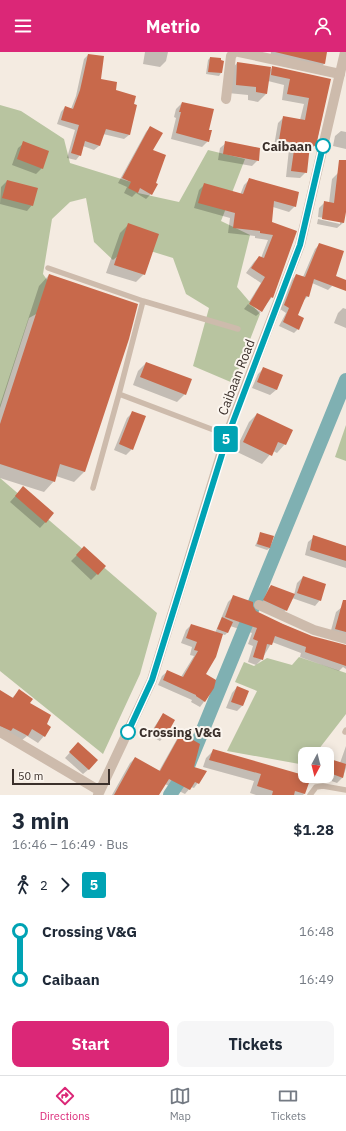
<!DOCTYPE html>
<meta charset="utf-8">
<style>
:root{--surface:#fff;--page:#f6f6f7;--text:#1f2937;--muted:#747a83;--line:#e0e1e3;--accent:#db2777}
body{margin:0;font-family:"IBM Plex Sans",sans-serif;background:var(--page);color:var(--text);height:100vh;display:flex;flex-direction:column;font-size:15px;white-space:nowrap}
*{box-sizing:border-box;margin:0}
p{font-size:13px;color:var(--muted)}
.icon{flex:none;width:22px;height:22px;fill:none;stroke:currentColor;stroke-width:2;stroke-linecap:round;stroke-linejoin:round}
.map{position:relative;height:743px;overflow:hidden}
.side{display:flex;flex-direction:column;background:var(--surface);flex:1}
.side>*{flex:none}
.badge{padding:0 8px;border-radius:3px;font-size:14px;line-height:26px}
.needle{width:26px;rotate:187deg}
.fabs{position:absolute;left:298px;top:695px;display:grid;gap:8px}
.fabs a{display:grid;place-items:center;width:36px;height:36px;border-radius:8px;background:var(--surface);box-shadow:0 2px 10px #0003;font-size:20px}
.scale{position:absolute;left:12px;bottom:10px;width:98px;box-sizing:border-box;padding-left:4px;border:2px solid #3b302b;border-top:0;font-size:11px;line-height:14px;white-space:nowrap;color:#3b302b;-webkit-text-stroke:3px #fbf5ee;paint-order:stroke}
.map>.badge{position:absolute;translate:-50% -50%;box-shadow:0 0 0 2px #fff}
.legs{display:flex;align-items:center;gap:6px;height:44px;padding:0 12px;font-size:13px}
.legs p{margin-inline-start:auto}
.headline{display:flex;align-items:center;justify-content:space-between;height:68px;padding:0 12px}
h1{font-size:22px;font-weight:700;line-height:30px}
.action{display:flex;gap:8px;margin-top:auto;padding:8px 12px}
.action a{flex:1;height:46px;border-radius:8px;background:var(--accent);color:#fff;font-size:16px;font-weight:700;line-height:46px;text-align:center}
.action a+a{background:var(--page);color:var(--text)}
ul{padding:0 12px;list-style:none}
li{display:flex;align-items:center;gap:14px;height:48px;font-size:15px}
li i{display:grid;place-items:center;width:6px;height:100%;margin:0 5px;background:currentColor}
li i::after{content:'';width:10px;height:10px;margin:-5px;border:3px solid;border-radius:50%;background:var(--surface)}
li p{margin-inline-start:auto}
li:first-child i{background:linear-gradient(#0000 50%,currentColor 0)}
li:last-child i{background:linear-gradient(currentColor 50%,#0000 0)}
header{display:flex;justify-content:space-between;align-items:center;height:52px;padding:0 12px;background:var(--accent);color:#fff;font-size:18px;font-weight:700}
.dock{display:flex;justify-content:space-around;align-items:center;height:56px;border-top:1px solid var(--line);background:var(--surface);font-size:11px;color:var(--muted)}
.dock a{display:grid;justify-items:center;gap:2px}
.dock .on{color:var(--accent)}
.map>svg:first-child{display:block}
.green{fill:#b8c4a0}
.shadow{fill:#0003}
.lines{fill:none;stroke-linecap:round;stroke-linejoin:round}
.canal{stroke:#7fb0b2;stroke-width:14}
.building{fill:#c8694b}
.service{stroke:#cdbbac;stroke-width:5.5}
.minor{stroke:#cdbbac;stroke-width:10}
.tertiary{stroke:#cdbbac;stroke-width:10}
.line-1-casing{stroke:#fff;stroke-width:9}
.line-1{stroke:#00a3b4;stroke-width:6}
.stop-1-dot{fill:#fff;stroke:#00a3b4;stroke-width:2}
.labels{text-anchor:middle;stroke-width:4;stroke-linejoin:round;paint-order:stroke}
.stop-label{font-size:13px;font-weight:bold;fill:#3b302b;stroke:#fbf5ee;text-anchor:end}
.street-label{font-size:13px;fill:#3b302b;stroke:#fbf5ee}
</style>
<header><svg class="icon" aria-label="menu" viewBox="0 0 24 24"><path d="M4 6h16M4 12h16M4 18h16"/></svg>Metrio<svg class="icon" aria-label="person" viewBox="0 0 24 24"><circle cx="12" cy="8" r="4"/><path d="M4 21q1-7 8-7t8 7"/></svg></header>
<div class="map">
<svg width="346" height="743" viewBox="0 0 346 743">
<rect width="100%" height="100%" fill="#f4ebe1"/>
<path class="green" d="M0,53L21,59L64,87L70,111L131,130L138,141L179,150L208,98L245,107L221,169L250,183L237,235L260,262L233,331L193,314L209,256L186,242L173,206L131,193L113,208L94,190L86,146L70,150L52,167L43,222L54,238L49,255L29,266L0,356Z
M346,373V409L335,405Z
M0,426L157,561L140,622L103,702L0,619Z
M299,605L346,621V662L315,702H305V713L227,699L257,639L235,630L244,610L254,614L267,606L292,613Z"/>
<path class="shadow" d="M145,0H168L166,9L160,15L143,12Z
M271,0H326L324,12L319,17L270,6Z
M88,3L100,28L136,53L129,83L124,87L103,82L99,94L94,98L83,94L80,103L76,108L67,106L75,78L57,72L61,60L65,55L71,57L76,44L84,7Z
M210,6L221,21L219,24L206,22L208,8Z
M237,11L270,18L273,15L330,28L316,93L308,99L306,120L300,126L286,125L289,97L274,94L278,71L284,65L300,68L304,52L282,48L284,33L268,29L266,42L258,50L248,48V43L228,41L229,20Z
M182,51L208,78V89L202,95L171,87L176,66L174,65L176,57Z
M150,75L151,142L146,147L136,141L132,145L124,141L127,135L118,131L146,80Z
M341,79L346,80V97L333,94L335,84Z
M24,91L42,116L36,122L12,113L18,96Z
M226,91L258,108L252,114L218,108L220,96Z
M338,121L346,122V154L343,171L337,176L317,172L318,167L340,172V169L318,165L319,156L325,150L329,151L332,127Z
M249,128L295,154L289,160L273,155L271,170L295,180L272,245L262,258L249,250L261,231L246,221L254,210L259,205L261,206L268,188L255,186V184L228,181L230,166L194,156L199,138L204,133L240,143L244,133Z
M7,129L32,153L27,159L0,152L1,135Z
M128,173L144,222L136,230L106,221L120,181Z
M319,193L332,234L328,238L312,231L308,244L304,248L296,263L298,277L294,281L279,274L286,261L280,257L292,228L296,223L303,225L315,197Z
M49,223L128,286L84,420L74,430L56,424L54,429L44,440L0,426V353L39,234Z
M248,252L261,260L256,264L244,257Z
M343,256L346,257V276L334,271L338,261Z
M146,311L185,342L177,350L133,333L138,319Z
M264,316L281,324L276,338L270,343L252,336L258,322Z
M133,360L132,397L126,403L114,398L127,366Z
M257,362L285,392L277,401L273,399L262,412L235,399L249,370Z
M18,441L53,462L40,476L10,450Z
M261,481L270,496L267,498L255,494Z
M314,485L346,496V516L305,503L308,490Z
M84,496L105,514L91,528L71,509Z
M303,525L320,548L315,554L292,546L286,558L282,562L260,552L266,538L271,534L294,543L297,531Z
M233,545L252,554L255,560L312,585L346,594V617L343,615L339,619L300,605L301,601L272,590L262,607L256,613L248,610L253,594L248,592L252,581L230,574L227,581L225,583L222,582L204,623L215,628L212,639L200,655L191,650L192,648L158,633L162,624L168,619L181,625L194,604L190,603L192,595L181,591L186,578L191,573L215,581L228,550Z
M342,555L346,556V589L330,582L336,560Z
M237,635L248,639L242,654L237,659L226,656L232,641Z
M0,639L12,646L19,639L46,672L44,684L38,691L27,684L21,689L0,682Z
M163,662L165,683L160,689L149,683Z
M181,682L193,716L206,720L194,736L191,735L185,742L165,732L158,743H112L130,711L135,706L159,719L177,687Z
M346,694V716L343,725L337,731L318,724H327V708L340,711Z
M73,697L89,717L83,722L65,706Z
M213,699L298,726L304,742L303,743H256L250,741L254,729L203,715L206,706Z"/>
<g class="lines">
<path class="canal" d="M170,743L186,719L346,328"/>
</g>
<path class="building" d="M275,0H327L325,12Z
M88,2L104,4L101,27L117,30L116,38L136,44L134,52L137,53L130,83L106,77L100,94L85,89L81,104L71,101L79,73L61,68L65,54L73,57L80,38Z
M210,5L221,6V8L224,9L222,21L208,20Z
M237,10L271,15L267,42L256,40V35L236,33Z
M272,14L331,27L316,94L310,93L307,121L291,119L295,91L279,88L283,64L305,68L309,46L287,42L290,27L271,23Z
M182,50L214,57L209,78H212L209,90L176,81L181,60H179Z
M150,74L163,81L153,98L166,103L156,131L158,132L152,143L140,136L138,141L128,136L131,130L122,126Z
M23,89L49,99L43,117L17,107Z
M225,89L260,96L259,109L223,102Z
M339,108H346V160L344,171L322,167L324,149L334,151Z
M249,126L299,140L296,155L274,149L272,170L297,179L273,246L271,245L262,260L249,252L265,225L251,216L259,204L264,206L273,183L260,181V179L233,176L235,161L198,151L204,131L243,142Z
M7,128L38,136L33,154L2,146Z
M128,171L159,182L145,223L114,213Z
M319,191L344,199L336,224L346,228V239L314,227L309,245L306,244L298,263L304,266L299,278L283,270L289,256L284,253L296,222L305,225Z
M49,222L138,252L129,287L85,420L60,412L55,430L0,412V372Z
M146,310L192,327L186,343L140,325Z
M263,315L283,323L277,338L257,330Z
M132,359L146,364L133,398L119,392Z
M257,361L293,378L286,393L278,390L272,404L243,390Z
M23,434L54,461L46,471L15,444Z
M260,480L274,484L270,496L257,492Z
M313,483L346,494V509L310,498Z
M84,494L106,514L98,523L76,503Z
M303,524L326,532L321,549L297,541Z
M271,533L295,542L287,559L263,548Z
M233,543L253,550V554L256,559L283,572L312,584L346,593V614L305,600L306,595L275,584L272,593L267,592L263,608L253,605L258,589L253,587L257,576L225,565Z
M343,548H346V580L335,577Z
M222,565L233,570L228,581L217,577Z
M191,572L223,582L216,605L206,622L216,628L214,636L205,650L196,644V643L163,628L167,618L183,625L198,599L194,598L197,590L186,586Z
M237,634L249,639L243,654L231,650Z
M19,637L33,647L30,651L51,663L47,672L51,675L45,685L32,677L28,684L13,676L11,679L0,674V638L13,646Z
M163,661L175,668L166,684L154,677Z
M181,681L200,692L194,715L207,719L199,732L195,730L190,738L169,727L159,743H114L135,705L160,719Z
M78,690L98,708L89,718L69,700Z
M213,697L300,722L299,725L310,728L305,742L295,739L294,743H272L273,739L257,734L261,722L209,708Z
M327,706L346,712L343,726L327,720Z"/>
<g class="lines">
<path class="service" d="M48,216L143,249L119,342L227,383
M143,249L238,277
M93,436L119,342
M345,680L346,678
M310,743L316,735L323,734L346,738"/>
<path class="minor" d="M239,0L340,22
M226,47L231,4L234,0
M259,553L314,578L346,587"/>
<path class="tertiary" d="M0,680L100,739
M98,743L152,628L227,383L300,193L345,0"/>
</g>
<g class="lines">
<defs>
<path id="line-1" d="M128,680L152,628L228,383L300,193L323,94"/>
</defs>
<use href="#line-1" class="line-1-casing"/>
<use href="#line-1" class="line-1"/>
</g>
<g class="stop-1-dot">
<circle cx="323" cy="94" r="7"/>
<circle cx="128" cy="680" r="7"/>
</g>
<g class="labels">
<g class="stop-label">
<text x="312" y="99">Caibaan</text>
<text x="139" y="685" text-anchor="start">Crossing V&amp;G</text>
</g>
<g class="street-label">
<text transform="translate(236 325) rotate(-69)" y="5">Caibaan Road</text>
</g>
</g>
</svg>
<div class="fabs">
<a><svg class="needle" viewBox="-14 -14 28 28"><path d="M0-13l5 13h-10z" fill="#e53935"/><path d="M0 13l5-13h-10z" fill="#747a83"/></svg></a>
</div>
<div class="scale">50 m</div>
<b class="badge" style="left:226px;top:387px;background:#00a3b4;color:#fff">5</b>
</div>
<section class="side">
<div class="headline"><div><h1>3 min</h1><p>16:46 – 16:49 · Bus</p></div><b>$1.28</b></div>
<div class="legs"><svg class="icon" aria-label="walk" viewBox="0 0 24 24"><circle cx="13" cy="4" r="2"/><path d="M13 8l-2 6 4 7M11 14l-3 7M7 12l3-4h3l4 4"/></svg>2<svg class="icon" aria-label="forward" viewBox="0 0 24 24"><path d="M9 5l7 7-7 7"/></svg><b class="badge" style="background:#00a3b4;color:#fff">5</b></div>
<ul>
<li><i style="color:#00a3b4"></i><b>Crossing V&amp;G</b><p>16:48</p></li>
<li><i style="color:#00a3b4"></i><b>Caibaan</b><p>16:49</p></li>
</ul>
<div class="action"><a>Start</a><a>Tickets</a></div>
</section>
<nav class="dock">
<a class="on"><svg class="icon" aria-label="directions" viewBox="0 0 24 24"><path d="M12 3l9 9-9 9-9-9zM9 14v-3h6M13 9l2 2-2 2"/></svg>Directions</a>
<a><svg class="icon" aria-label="map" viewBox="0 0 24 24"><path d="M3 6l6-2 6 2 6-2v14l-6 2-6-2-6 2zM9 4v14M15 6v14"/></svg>Map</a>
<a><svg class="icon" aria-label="tickets" viewBox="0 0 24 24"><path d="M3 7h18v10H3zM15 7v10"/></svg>Tickets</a>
</nav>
